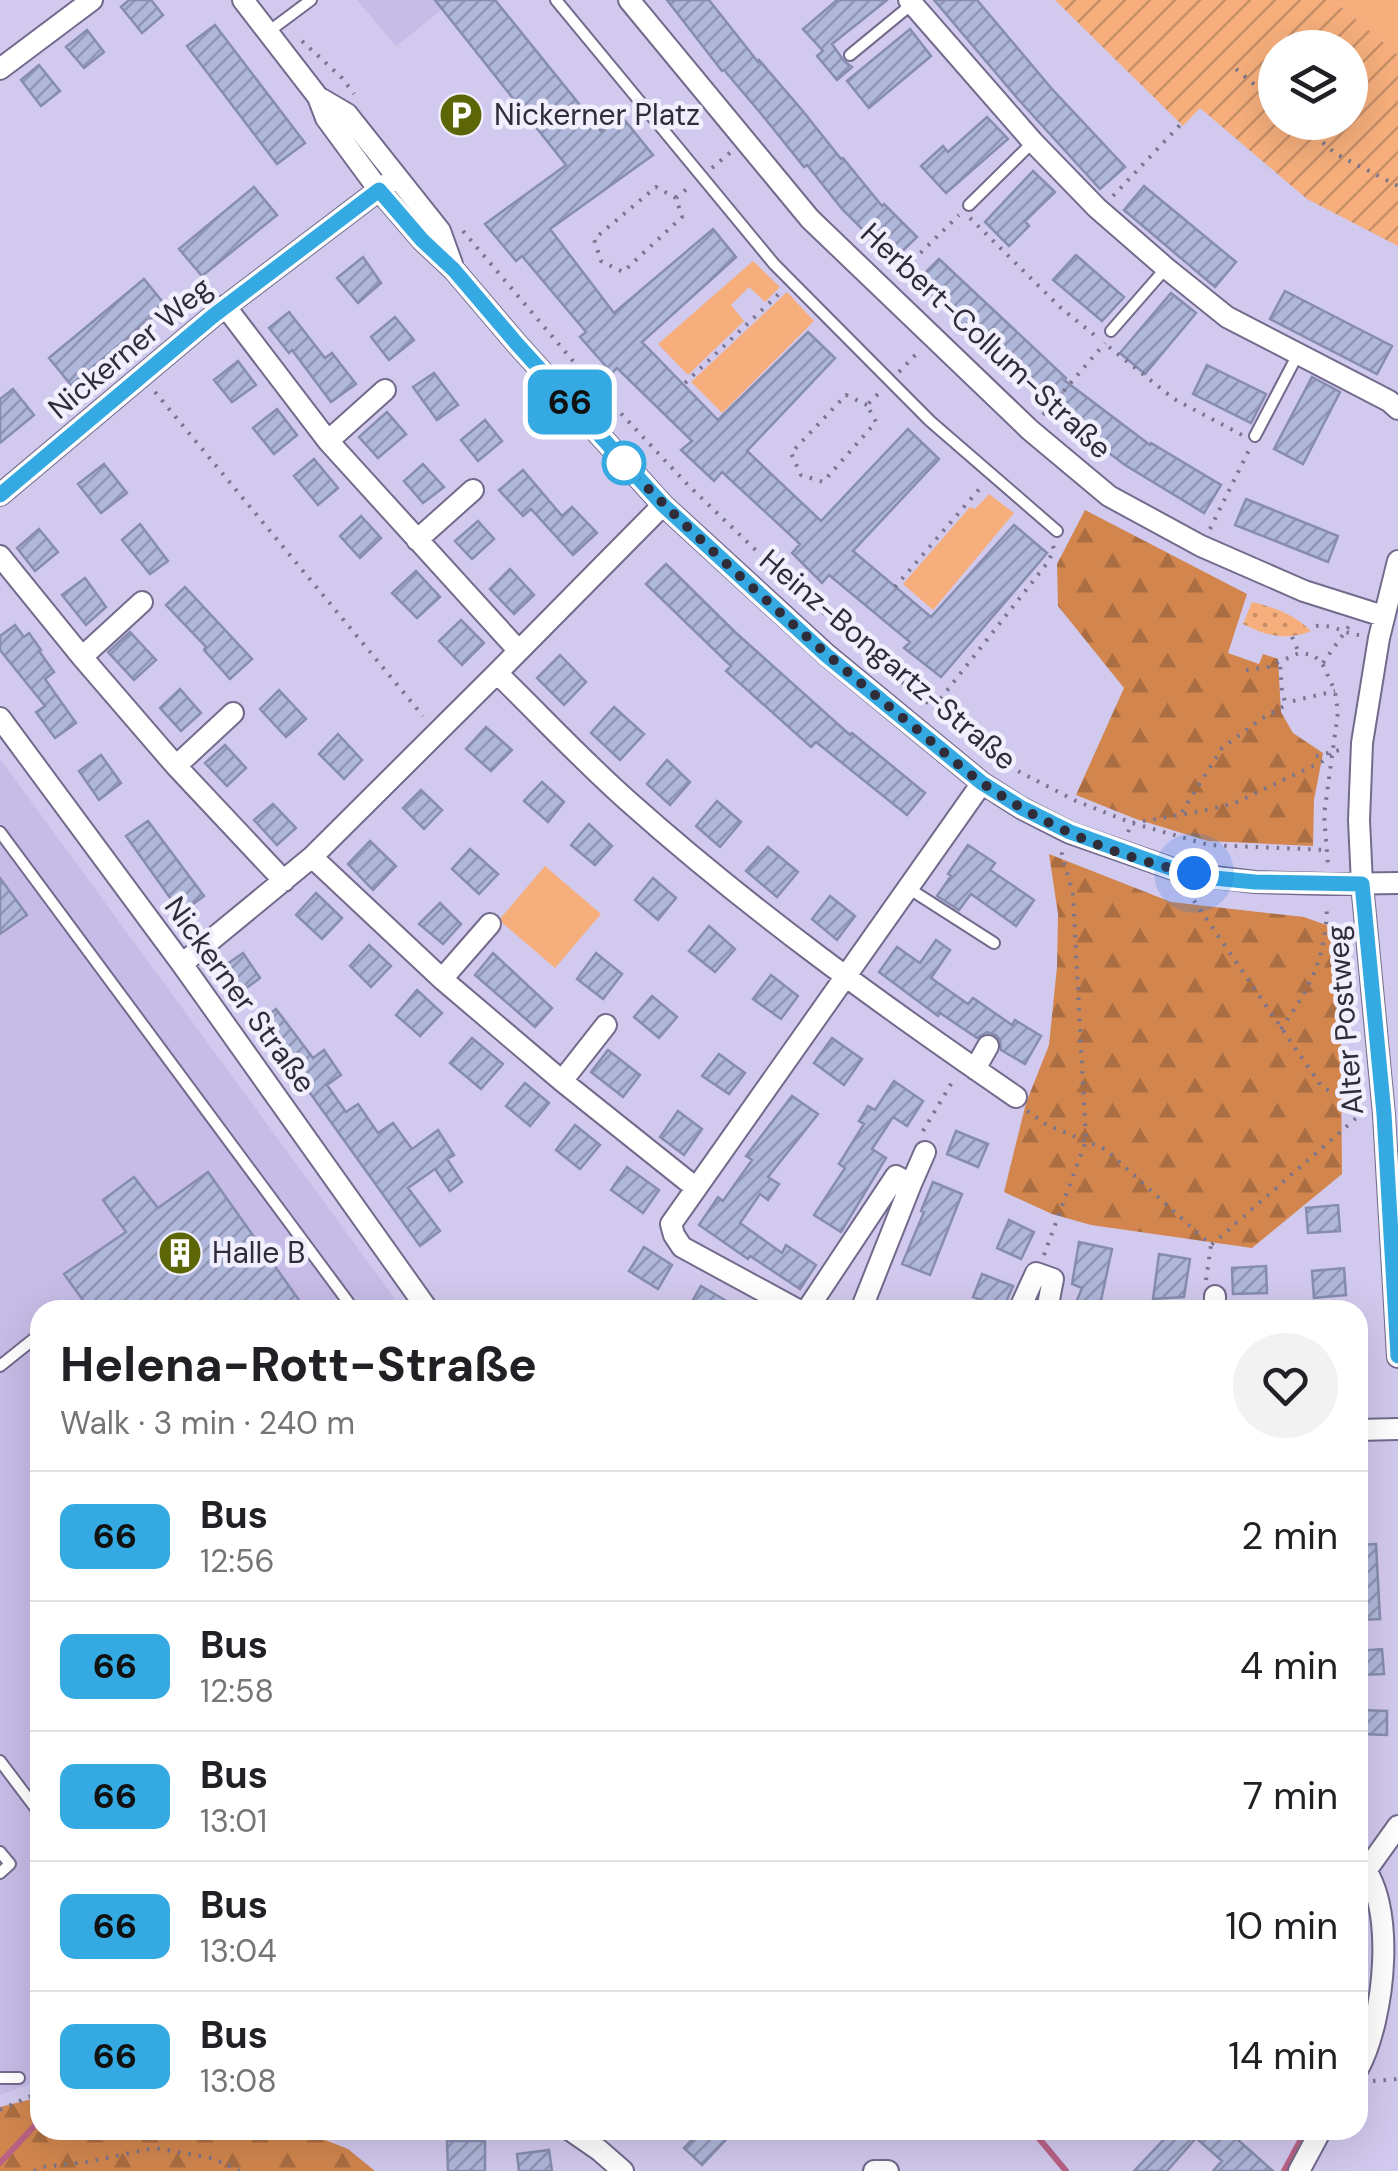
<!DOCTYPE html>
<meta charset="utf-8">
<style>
:root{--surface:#fff;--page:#f2f2f2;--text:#202124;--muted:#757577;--line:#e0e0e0}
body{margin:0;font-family:"DM Sans",sans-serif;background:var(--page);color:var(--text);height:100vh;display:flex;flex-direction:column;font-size:38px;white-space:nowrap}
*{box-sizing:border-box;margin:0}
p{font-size:32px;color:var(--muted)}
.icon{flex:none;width:55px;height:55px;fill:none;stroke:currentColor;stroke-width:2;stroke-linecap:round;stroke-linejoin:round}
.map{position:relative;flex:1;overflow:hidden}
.drawer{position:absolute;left:30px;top:1300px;width:1338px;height:840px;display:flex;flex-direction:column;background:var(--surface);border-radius:30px;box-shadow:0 10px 40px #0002}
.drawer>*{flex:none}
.badge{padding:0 20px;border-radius:15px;font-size:35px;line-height:65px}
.fabs{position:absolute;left:1258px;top:30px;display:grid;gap:20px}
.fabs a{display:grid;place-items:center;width:110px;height:110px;border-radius:50%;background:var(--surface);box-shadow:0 10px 40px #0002;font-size:50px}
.you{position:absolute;width:50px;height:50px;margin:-25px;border:8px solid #fff;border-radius:50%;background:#1a73e8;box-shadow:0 0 0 15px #1a73e833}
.map>.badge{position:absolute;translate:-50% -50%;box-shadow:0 0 0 5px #fff}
.round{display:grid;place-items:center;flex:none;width:105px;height:105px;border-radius:52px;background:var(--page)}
.overview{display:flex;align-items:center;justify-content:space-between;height:170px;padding:0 30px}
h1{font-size:48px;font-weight:700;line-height:75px}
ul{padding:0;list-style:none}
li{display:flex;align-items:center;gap:30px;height:130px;padding:0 30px;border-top:2px solid var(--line)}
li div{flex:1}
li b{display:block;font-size:38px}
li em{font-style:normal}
li .badge{min-width:110px;font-weight:700;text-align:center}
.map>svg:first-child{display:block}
.built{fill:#c6bce7}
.grass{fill:#f6af7c}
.forest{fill:url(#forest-firs)}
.park{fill:url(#park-dots)}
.garden{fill:url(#garden-furrows);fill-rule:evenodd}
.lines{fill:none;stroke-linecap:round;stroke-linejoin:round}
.stream{stroke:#b96285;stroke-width:6}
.building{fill:url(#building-hatch);stroke:#868daf;stroke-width:2.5}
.service-casing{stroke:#736a8c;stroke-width:14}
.minor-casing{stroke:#736a8c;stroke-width:24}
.path{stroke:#7a748d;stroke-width:4;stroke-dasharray:2.5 8;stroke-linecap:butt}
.service{stroke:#fff;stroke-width:10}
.minor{stroke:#fff;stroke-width:20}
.line-casing{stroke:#fff;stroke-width:22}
.line{stroke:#35a9e1;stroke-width:15}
.walk{stroke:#302d3b;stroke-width:10;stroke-dasharray:0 18}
.stop-dot{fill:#fff;stroke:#35a9e1;stroke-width:5}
.labels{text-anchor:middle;stroke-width:9;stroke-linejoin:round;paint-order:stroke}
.poi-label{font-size:30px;fill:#302d3b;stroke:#f1eefd;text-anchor:start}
.street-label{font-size:30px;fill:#302d3b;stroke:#f1eefd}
</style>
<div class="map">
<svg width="1398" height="2171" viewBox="0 0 1398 2171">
<defs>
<pattern id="forest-firs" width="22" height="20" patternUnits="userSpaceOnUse" patternTransform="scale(2.5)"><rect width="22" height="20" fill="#d2864e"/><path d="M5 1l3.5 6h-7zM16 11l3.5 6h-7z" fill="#ab6e42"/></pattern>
<pattern id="park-dots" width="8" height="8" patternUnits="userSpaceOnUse" patternTransform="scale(2.5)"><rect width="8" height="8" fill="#f6af7c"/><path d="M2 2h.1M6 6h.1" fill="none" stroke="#c88f67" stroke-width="1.8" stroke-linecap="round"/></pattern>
<pattern id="garden-furrows" width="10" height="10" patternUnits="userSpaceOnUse" patternTransform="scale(2.5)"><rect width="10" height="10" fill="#f6af7c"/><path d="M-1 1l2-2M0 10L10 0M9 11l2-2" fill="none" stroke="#c88f67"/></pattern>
<pattern id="building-hatch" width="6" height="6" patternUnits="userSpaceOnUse" patternTransform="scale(2.5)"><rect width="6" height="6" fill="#afb7db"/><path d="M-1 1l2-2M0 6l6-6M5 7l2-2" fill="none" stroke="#8f95b3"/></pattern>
</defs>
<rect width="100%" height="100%" fill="#d2c9ee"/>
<path class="built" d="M357,0H454L396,46Z
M0,759L403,1310H40V2064L37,2066L39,2081L0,2095Z"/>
<path class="grass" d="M1333,0H1398V55L1396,54Z
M753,261L780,287L765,302L749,287L731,305L744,321L688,375L658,344Z
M787,292L814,321L722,413L691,382Z
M989,494L1014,513L933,610L903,584L970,507L975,509Z
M545,866L601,914L555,968L499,920Z"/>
<path class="forest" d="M1085,510L1247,594L1228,653L1259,664L1263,654L1278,659L1281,712L1293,733L1323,753L1314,800L1313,846L1208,841L1136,819L1076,795L1124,688L1058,606L1057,564Z
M1049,854L1171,902L1304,917L1340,930L1342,1174L1252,1248L1091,1225L1052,1214L1004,1192L1026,1103L1049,1045L1057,967L1058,914Z
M40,2097V2130H300L348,2149L375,2171H0V2107Z"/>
<path class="park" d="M1252,602C1276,608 1293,614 1311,631C1287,641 1266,636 1243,624Z"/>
<path class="garden" d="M1055,0H1333L1398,55V246L1307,199L1200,108L1183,126ZM1275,48H1350V122H1275Z"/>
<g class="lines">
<path class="stream" d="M1032,2130L1066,2171
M0,2163L40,2120
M1284,2171L1306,2130"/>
</g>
<path class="building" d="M129,0H151L163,15L142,33L121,7Z
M435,0H495L601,131L623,118L653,155L550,229L614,313L713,229L736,257L642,342L718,420L808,332L835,358L747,451L821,521L908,429L939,459L853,551L931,617L1014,525L1047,553L941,677L904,648L910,642L829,575L822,583L792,553L800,544L722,472L714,481L681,450L692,441L617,368L612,373L580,337L586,332L522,256L516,261L485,224L566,165Z
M667,0H709L758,62L759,60L802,110L841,159L843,158L882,206L884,204L917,237L893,260L842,209L807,165L804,167L763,116L724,70L722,71Z
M837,0H887L832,44L844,61L852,67L837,80L817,56L823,51L803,29Z
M934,0H977L1052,89L1125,167L1100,189L1018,99Z
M215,25L305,143L277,164L187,46Z
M910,29L931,56L869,108L847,81Z
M87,30L104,52L84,68L66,47Z
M39,65L60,91L41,106L21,80Z
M987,117L1008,139L946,193L921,166L943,146L948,152Z
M1033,171L1055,192L1025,221L1029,226L1009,246L985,222Z
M1144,186L1236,262L1215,287L1124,210Z
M254,187L277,215L202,276L179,249Z
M1076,255L1124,297L1102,321L1053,280Z
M363,257L381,283L358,303L337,278Z
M939,259L1066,378L1064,380L1150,445L1151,443L1221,485L1204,513L1125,465L1057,414L985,347L917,281Z
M144,279L166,306L71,385L49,358Z
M1285,291L1392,346L1377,374L1270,319Z
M1171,293L1196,313L1145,374L1120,353Z
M289,312L325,358L332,353L356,384L331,402L292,350L289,353L269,328Z
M395,317L414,340L389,360L371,337Z
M238,361L256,385L232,402L214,380Z
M1207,365L1266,394L1251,423L1193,394Z
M434,373L458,405L437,420L413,387Z
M1312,377L1340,392L1303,464L1274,449Z
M13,389L34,415L0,443V399Z
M277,409L297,435L274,454L253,428Z
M387,412L406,434L378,458L359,437Z
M485,420L502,441L478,461L461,440Z
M314,459L338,488L318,505L294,476Z
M104,464L127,493L101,513L78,484Z
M423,464L444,487L423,503L404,481Z
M523,470L562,516L572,507L597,533L573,555L531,509L523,516L499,490Z
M1246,499L1338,536L1328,562L1235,525Z
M361,516L381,538L360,558L340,536Z
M478,521L494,539L472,559L455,541Z
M140,524L168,561L150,574L122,540Z
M39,529L58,552L35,571L17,548Z
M666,564L735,632L850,735L852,733L925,793L907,815L816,742L811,747L726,671L731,666L646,584Z
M510,569L534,595L514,614L490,589Z
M416,571L440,597L417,618L392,593Z
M85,578L106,607L86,625L62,595Z
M185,587L252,659L230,679L204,650L206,647L166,605Z
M461,620L484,643L462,665L439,641Z
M15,625L24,637L29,633L41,650L39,651L54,672L45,679L76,723L55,738L36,712L45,706L0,650V636Z
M130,632L156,660L134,680L108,652Z
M560,655L586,682L564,705L537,678Z
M180,689L201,713L181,731L160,708Z
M279,690L306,719L286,737L260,709Z
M614,707L644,734L620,760L591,733Z
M486,727L512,750L491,771L466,749Z
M338,734L362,760L344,779L319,754Z
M225,745L246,768L227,786L205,763Z
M101,755L121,783L99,800L79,771Z
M667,760L690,782L670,805L647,784Z
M542,782L564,802L548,822L524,801Z
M421,790L442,810L424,829L403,808Z
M717,801L741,822L720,847L696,826Z
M273,804L296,828L277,845L254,820Z
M148,821L204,896L181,913L126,836Z
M589,824L612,846L595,865L571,845Z
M370,841L396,866L373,890L348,864Z
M968,845L995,863L990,870L1034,900L1016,926L971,894L959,910L937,896L951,876L948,874Z
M768,847L798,872L777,897L746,871Z
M470,849L498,874L479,894L452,869Z
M0,878L27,915L0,934Z
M653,878L676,898L658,920L635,900Z
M316,893L342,918L322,939L296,915Z
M830,896L855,916L837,940L812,919Z
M440,903L461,924L443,944L419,924Z
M709,926L735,949L715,972L689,951Z
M936,940L950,950L931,978L968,1004L973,998L1012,1025L1015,1020L1041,1036L1025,1064L1001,1050L1000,1040L996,1035L987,1032L977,1038L940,1013L938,1016L879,972L897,947L920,963Z
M369,945L391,966L371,987L350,966Z
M243,953L260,978L238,994L220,969Z
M493,953L552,1008L535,1027L475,975Z
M596,953L622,974L603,999L577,979Z
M771,975L798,996L781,1019L753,999Z
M417,990L442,1013L420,1036L396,1015Z
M652,996L677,1017L659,1038L634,1017Z
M276,1009L313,1058L324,1050L341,1075L327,1085L346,1112L358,1104L378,1133L393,1123L412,1149L438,1130L454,1155L447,1159L462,1182L450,1191L435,1169L408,1188L440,1231L420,1246L259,1022Z
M472,1038L503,1064L481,1089L450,1063Z
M832,1038L862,1059L844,1085L814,1063Z
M608,1050L640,1075L623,1097L591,1072Z
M719,1054L745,1073L729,1094L702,1076Z
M894,1081L923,1101L907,1126L893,1117L872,1149L886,1158L841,1232L814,1215L845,1168L839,1164L864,1124L859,1121L868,1106L875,1110Z
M525,1083L549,1103L530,1126L506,1106Z
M792,1096L818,1114L768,1177L779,1184L768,1200L760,1194L740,1223L782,1253L786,1245L816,1265L800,1289L750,1256L748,1259L699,1225L718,1197L723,1201L752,1160L746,1156Z
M678,1111L702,1129L684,1155L660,1137Z
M575,1125L600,1145L580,1169L556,1150Z
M956,1131L988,1144L978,1167L947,1154Z
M627,1167L659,1190L643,1213L611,1190Z
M208,1172L306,1310H90L64,1274L126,1232L103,1200L134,1177L158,1208Z
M933,1182L962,1194L930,1275L902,1264L924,1212L921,1211Z
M1338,1205L1340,1231L1308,1233L1306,1208Z
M1009,1220L1034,1232L1021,1259L997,1248Z
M1079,1242L1112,1249L1099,1310H1073L1082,1288L1072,1284Z
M644,1247L672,1265L658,1289L629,1271Z
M1159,1254L1190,1259L1184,1297L1153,1299Z
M1266,1266L1267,1293L1233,1294L1232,1268Z
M1344,1268L1346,1295L1314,1298L1312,1271Z
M982,1274L1013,1286L1003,1309L973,1297Z
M701,1286L742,1310H687Z
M1376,1544L1380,1619L1358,1620V1545Z
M1382,1649L1384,1674L1358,1675V1651Z
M1361,1710L1387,1711V1735L1361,1734Z
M701,2130H735L702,2165L684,2148Z
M1173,2130H1186L1196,2138L1167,2171H1134Z
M1203,2130H1227L1273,2171H1213L1222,2161L1196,2138Z
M447,2141H485V2171H448Z
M549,2150L552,2171H519L517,2154Z"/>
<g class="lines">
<defs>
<path id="service" d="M556,0L774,264L930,421L1057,531
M268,32L311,0
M850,55L912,4
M969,205L1033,142
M1111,331L1166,268
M1255,436L1298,354
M0,832L354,1310
M908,888L994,943
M0,1366L40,1334
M0,1761L40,1814
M0,1852L10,1864L0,1873
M0,2078H19"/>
<path id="minor" d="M243,0L318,97L326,118L379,190L422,240L454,270L517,344L663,505L827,655L982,783L1021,808L1070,833L1173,869L1214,877L1255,882L1328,884L1398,883
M629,0L810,219L1030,430L1109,496L1201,546L1304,591L1383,616
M909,0L1033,142L1097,208L1166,268L1227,317L1389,401L1398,409
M0,69L92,0
M318,97L347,114L440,231L452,264
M225,306L328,441L518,650
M328,441L385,390
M0,495L213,316L396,177
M417,540L473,490
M0,556L82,657L176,766L284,881
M1398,561L1379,638L1362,743L1359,820L1362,884L1384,1115L1398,1357
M82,657L142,602
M497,673C541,716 583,761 628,801C750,910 882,1005 1016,1097
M0,718L182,964L428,1310
M176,766L233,713
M312,857L442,979L562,1081L696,1188
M182,964L312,857L497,673L663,505
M442,979L490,924
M975,1069L988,1046
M562,1081L606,1025
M911,1184L925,1152
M798,1310L682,1247L674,1235L671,1224L982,783
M807,1310L896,1176L911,1184L861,1310
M1019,1310L1036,1273L1053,1279L1047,1310
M1215,1310V1296
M1358,1430L1398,1429
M1358,1861C1398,1899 1385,2020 1358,2069
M1368,1868L1398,1826
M570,2130L599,2150L623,2171
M874,2171H888
M1299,2171L1321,2130"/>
</defs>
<use href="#service" class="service-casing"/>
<use href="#minor" class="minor-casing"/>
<path class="path" d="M302,41L342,78L354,94
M1236,69L1275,102
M1299,122L1336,154L1398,186
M712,168L732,151
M1113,196L1181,124
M676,198L656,187L594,239L601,261L623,272L682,217L676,198L689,187
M970,218L1061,308L1098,338
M463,231L584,374L687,484L795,588L910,689L1012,768L1076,801L1132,823L1209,845L1327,850
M898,275L959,215
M1109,347L1174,399L1242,435
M899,372L920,350
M685,383L783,290
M155,392L423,716
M867,405L846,395L791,453L801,475L823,482L876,422L867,405L879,393
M1043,415L1105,343
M1210,529L1250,448
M895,587L982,486
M1316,626C1333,624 1343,633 1359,635
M1292,637L1299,653
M1323,663L1349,626
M1246,670L1268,667L1299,653L1313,655L1322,663L1335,691L1338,712L1324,815L1328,865
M1293,701L1335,691
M934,707L1048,562L1054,549L1052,543
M1316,756L1344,749
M1182,812L1222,748L1261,719L1286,705L1282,691L1280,663
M1128,832L1132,823L1197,812L1235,803L1323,761L1333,753
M1188,892L1322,1087L1365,1110
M1281,1029C1311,986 1326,958 1327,905
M1027,1111L1047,1125L1105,1149L1211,1245L1362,1113
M923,1131L954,1079
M1044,1255L1086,1141L1073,895L1062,854L1064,849
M1206,1280L1211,1245
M1373,2081L1398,2079
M0,2110L40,2092
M34,2171L42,2167L87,2162L154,2148L212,2158L240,2171"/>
<use href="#service" class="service"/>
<use href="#minor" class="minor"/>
</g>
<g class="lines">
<defs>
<path id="line" d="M0,495L213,316L379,190L422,240L454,270L517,344L663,505L826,655L982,783L1022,808L1070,832L1173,869L1214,878L1255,882L1362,884L1384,1114L1398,1356"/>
</defs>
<use href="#line" class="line-casing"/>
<use href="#line" class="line"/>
<path class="walk" d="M624,463C671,514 732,569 787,619C826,654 867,689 908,722C934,743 958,766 985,785C1047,827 1120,859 1194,873"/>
</g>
<defs>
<symbol id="parking-disc" viewBox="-11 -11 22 22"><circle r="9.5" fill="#5c6607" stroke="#f1eefd"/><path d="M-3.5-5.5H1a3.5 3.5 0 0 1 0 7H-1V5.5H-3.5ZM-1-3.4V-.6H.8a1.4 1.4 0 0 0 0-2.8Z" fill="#fff"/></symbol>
<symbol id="building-disc" viewBox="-11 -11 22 22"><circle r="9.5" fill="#5c6607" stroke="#f1eefd"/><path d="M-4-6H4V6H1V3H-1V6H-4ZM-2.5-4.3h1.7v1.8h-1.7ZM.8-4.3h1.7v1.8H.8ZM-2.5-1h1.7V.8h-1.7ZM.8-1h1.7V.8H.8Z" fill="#fff"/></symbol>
</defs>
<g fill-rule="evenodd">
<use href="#parking-disc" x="436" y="90" width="50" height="50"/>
<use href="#building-disc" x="155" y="1228" width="50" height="50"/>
</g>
<circle class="stop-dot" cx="624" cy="463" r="20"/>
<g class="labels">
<g class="poi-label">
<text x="494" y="125">Nickerner Platz</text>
<text x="212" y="1263">Halle B</text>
</g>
<g class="street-label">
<text transform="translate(986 341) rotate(43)" y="10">Herbert-Collum-Straße</text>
<text transform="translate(130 348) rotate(-40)" y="10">Nickerner Weg</text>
<text transform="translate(888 660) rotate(40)" y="10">Heinz-Bongartz-Straße</text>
<text transform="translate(240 995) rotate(54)" y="10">Nickerner Straße</text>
<text transform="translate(1345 1020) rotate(-95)" y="10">Alter Postweg</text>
</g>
</g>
</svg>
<div class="fabs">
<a><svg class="icon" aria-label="layers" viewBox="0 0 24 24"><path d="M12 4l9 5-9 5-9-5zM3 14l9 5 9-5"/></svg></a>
</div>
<div class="you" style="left:1194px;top:873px"></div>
<b class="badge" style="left:570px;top:402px;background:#35a9e1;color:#111">66</b>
<section class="drawer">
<div class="overview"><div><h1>Helena-Rott-Straße</h1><p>Walk · 3 min · 240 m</p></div><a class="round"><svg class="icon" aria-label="heart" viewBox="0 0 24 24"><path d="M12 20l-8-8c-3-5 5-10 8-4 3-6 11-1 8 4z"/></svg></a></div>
<ul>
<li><span class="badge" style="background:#35a9e1;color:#111">66</span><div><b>Bus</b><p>12:56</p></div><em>2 min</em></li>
<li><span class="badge" style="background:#35a9e1;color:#111">66</span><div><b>Bus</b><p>12:58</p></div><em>4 min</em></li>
<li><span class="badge" style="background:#35a9e1;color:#111">66</span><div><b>Bus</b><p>13:01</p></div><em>7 min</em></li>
<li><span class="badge" style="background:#35a9e1;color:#111">66</span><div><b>Bus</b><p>13:04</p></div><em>10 min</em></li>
<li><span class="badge" style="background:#35a9e1;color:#111">66</span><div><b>Bus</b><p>13:08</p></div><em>14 min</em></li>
</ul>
</section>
</div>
